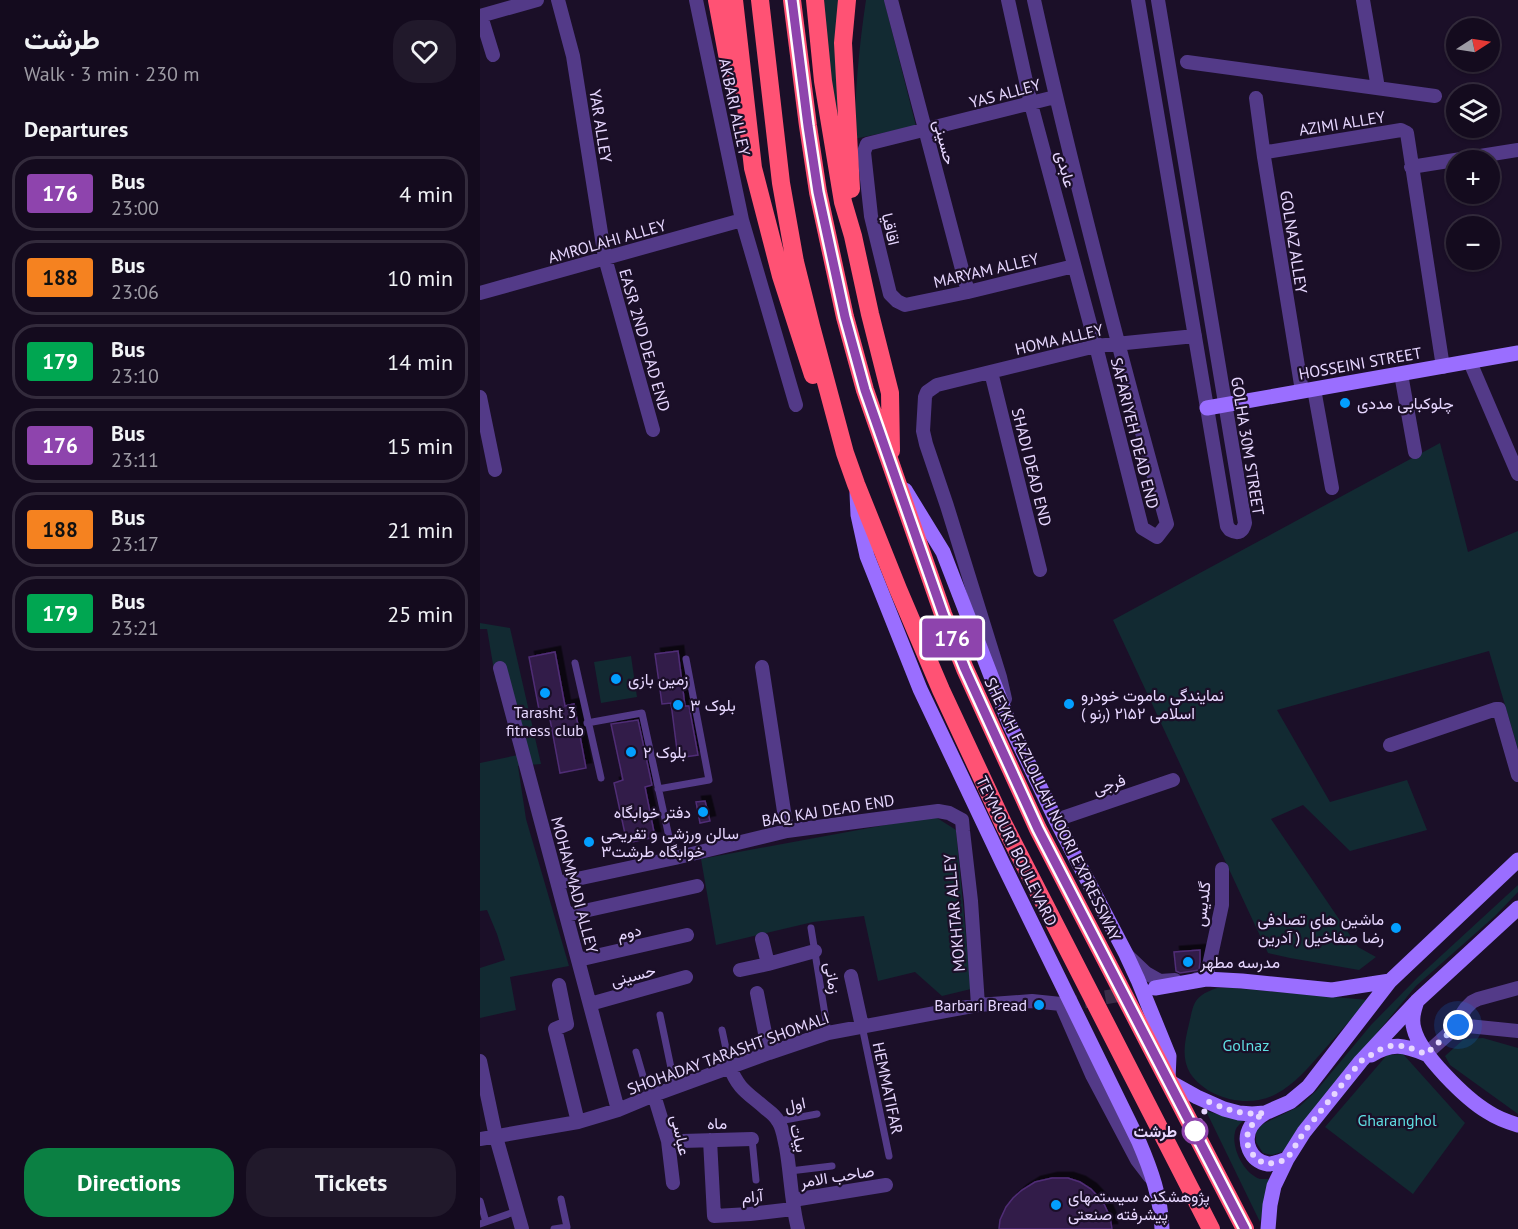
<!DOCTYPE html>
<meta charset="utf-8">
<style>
:root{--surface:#140b1e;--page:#21192b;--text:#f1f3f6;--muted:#9d9ba4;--line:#332b3c;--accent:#0b8043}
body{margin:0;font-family:"PT Sans",Vazirmatn,sans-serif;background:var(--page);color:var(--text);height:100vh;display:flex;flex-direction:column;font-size:22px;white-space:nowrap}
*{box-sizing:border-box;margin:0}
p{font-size:20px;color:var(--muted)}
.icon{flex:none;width:33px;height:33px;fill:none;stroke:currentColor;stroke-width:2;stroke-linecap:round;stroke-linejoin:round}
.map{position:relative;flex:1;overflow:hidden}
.drawer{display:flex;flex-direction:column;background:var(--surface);width:480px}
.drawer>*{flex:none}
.badge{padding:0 12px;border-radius:4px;font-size:21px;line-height:39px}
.needle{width:39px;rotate:78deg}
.tools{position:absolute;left:966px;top:18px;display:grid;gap:12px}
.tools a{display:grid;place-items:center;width:54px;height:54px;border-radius:50%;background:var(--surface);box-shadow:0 2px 4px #0004,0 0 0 2px var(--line);font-size:30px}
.you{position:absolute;width:30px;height:30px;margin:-15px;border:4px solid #fff;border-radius:50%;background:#1a73e8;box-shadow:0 0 0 9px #1a73e833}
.map>.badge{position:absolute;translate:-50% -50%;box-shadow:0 0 0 3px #fff}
h2{padding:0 24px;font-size:22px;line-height:54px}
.round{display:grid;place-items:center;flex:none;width:63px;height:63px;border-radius:24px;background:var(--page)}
.head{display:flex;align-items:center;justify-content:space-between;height:102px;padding:0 24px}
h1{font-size:28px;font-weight:700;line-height:45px}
.primary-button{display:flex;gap:12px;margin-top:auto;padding:12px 24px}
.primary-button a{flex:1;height:69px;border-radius:24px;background:var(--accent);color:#fff;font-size:24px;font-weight:700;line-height:69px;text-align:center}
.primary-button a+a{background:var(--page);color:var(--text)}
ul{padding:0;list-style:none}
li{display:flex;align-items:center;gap:18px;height:75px;margin:0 12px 9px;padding:0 12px;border:3px solid var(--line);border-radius:24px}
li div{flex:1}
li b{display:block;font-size:22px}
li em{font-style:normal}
li .badge{min-width:66px;font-weight:700;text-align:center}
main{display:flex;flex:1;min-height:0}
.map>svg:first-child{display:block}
.green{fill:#122a32}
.building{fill:#321b4a;stroke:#502d76;stroke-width:1.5;filter:url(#shadow)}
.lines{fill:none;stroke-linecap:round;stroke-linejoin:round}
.street-tunnel{stroke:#3a2d48;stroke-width:14;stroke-dasharray:14 7;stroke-linecap:butt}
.lane{stroke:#533a88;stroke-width:7}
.street{stroke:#533a88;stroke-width:14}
.secondary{stroke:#9a6eff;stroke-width:15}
.highway{stroke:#ff5274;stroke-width:18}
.line-casing{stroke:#fff;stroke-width:14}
.line{stroke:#8e44ad;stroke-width:9}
.walk{stroke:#e7d7ff;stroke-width:6;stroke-dasharray:0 10.8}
.poi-dot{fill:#039fff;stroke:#1b0f28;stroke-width:2}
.stop-dot{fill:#fff;stroke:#8e44ad;stroke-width:3}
.labels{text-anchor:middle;stroke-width:4.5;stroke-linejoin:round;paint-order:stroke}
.street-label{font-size:16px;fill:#e7d7ff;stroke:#1b0f28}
.poi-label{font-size:16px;fill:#e7d7ff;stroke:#1b0f28;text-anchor:start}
.park-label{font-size:16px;fill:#5fdee2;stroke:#1b0f28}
.stop-label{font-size:16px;font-weight:bold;fill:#e7d7ff;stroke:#1b0f28;text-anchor:end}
</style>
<main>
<section class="drawer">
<div class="head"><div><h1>طرشت</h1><p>Walk · 3 min · 230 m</p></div><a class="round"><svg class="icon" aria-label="heart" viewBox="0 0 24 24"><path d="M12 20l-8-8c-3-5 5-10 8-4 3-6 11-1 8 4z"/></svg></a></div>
<h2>Departures</h2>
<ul>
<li><span class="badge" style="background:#8e44ad;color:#fff">176</span><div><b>Bus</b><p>23:00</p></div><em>4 min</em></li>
<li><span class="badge" style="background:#f58220;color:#111">188</span><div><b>Bus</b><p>23:06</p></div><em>10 min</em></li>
<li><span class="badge" style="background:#00a651;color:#fff">179</span><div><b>Bus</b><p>23:10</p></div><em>14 min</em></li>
<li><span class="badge" style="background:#8e44ad;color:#fff">176</span><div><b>Bus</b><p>23:11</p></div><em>15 min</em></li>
<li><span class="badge" style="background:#f58220;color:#111">188</span><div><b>Bus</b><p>23:17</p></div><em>21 min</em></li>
<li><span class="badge" style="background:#00a651;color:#fff">179</span><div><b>Bus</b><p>23:21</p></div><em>25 min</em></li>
</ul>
<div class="primary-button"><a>Directions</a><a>Tickets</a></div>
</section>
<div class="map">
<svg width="1038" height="1229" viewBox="0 0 1038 1229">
<defs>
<filter id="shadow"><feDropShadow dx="5.5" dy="-5.5" stdDeviation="0" flood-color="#0009"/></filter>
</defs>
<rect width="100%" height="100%" fill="#1b0f28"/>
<path class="green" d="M339,0H361L365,195Z
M386,0H404L436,126L374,139C375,92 379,46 386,0Z
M960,443L988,552L1038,531V749L1009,651L797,710L850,802L927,780L947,830L870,851L823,805L791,819L878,947L896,957L879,970L810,958L788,953L633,620Z
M0,623L30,628L61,764L38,766L46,819L89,966L30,977L36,1010L0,1018V968L25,960L17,934L7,910L0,911V763L38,755L28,680L16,682L7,629H0Z
M151,656L157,697L121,703L114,662Z
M454,816L476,830L491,989L462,996L435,972L398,981L384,916L333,922L236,945L221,859Z
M1038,885V892L1015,916L936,986L897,1033L841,1103L812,1142L802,1152L792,1155L783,1153L776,1142V1132L783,1124L820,1106L836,1091L891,1025L938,977Z
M737,988H754L888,1000C873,1017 858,1034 843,1051C829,1067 815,1084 796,1094C769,1109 727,1099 710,1073C701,1058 705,1040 709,1024C714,1002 714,996 737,988Z
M1003,1038L1038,1048V1114L970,1065L965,1056L984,1039Z
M923,1054L985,1123L933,1194L845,1127L907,1055Z
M726,1111L763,1121C760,1124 756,1127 755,1132C751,1148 764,1174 780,1179C782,1179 788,1179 790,1179L780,1222Z"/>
<path class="building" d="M198,651L205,706H209L218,755L198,758L191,703L182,704L175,654Z
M75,652L85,706L94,704L106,768L80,773L69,714L60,715L49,657Z
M158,720L172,785L165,787L175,837L147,843L134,783L143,780L131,724Z
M225,801L230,821L220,823L216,802Z
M720,950V962L719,970L700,973L696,971L694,952Z
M572,1178H588L600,1182L611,1189L623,1202L630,1217L632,1229H519L520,1220L526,1207L533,1198L542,1190L555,1182Z"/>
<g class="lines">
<path class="street-tunnel" d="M584,1005L650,993"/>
<path class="lane" d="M95,663L121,778
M107,723L162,713L189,837L195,858
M178,789L229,780L206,659
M331,928L348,1033
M180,1015L195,1087
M382,1026L409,1156
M242,1030L250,1067
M156,1052L169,1097
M299,1121L337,1114
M272,1139L276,1180
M310,1171L352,1166
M0,1201L6,1222
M0,1224L37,1211
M74,1229L87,1227L81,1199"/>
<path class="street" d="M78,0L93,56L125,258L173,430
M216,0L262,220L316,405
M411,0L488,292
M528,0L551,104L616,346L662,528L677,537L687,524C639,350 593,176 554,0
M658,0L747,526L750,530C759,535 763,531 765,523L678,0
M883,0L898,88
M0,16L57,0
M1,16L13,55
M707,62L955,96
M575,97L387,144L384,152L391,216L410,294L417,301L425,305L488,292L594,266
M776,98L784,157L822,391
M784,157L787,152L921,130L927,133L963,367
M931,167L1038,150
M0,293L262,220
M990,362L1038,474
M511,372L560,570
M921,374L935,452
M834,389L852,488
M0,397L15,470
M282,667L307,831
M20,668L138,1110
M525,699L520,677L467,506L446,444L443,431L445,397L447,392L457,385L616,346L715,336
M910,745L1016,709H1019L1038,775
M576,820L693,780
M78,883L195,858L307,831L458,811L469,813L482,820L483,831L491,901L498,1005
M86,915L217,886
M282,939L288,964L335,951
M648,956L666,973L680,981L695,980
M98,960L207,935
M260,970L288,964
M371,976L382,1026
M717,979H726L742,905V869
M79,985L87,1024L75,1029L98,1122
M277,993L289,1053
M110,1004L206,977
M584,1005L581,1004L612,1075L657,1160L670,1177
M978,1025L1038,1031
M946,1054L978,1025L982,1014L986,1008L992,1002L998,999L1038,988
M0,1061L16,1137L42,1229
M250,1067C258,1089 268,1093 285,1108C290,1112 295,1115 298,1121C303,1128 304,1139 306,1147C311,1175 311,1202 318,1229
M174,1095L188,1141L193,1183
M0,1139L98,1122L138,1110L174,1095L289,1053L348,1033L498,1005L552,1001L581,1004
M230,1140L234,1216L270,1214L313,1209
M202,1141L272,1139
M313,1200L406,1185"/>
<path class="secondary" d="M727,408L1038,353
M425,490L463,552L530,725L576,820L646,954L658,980L689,1056L688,1079
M377,493L378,515L387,556L440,689L523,864L659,1142C671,1170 681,1198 682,1229
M675,988L726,979L762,981L852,990L910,981
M937,1001C934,1010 931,1019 934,1029C940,1054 986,1099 1008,1112C1017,1118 1028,1122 1038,1125
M891,1055C912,1042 924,1045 946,1054
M690,1082L717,1097L744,1109L759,1113L772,1114L785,1113L810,1102L828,1087L910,981L1038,860
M785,1113C780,1116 775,1120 771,1126C762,1141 770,1161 788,1164C794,1164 801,1161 807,1159
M788,1229L790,1205L794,1186L807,1159L824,1132L881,1061L937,1001L1038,908"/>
<path class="highway" d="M237,0L252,81
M254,0L273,168L301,276L333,375
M280,0L301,183L315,262L331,326L365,453L376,484L418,589L461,690L523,823L731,1229
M312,0L328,126L338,192L365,317L385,390L463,614L485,669L558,829L765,1229
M335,0L343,81L363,202L373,236L390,314L410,393L411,451
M367,0L363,43L371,189"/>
</g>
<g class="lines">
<defs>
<path id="line" d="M312,0L328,126L338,192L365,317L385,390L463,614L485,669L558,829L765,1229"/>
</defs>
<use href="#line" class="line-casing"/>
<use href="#line" class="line"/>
<path class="walk" d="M715,1131L729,1102C750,1111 763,1115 785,1113L777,1118L772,1125L768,1131L767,1140L768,1146L775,1158L780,1161L786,1164L799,1162L807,1159L824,1132L881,1061L901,1049L911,1046H925L946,1054L978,1025"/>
</g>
<g class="poi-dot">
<circle cx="865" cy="403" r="6"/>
<circle cx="136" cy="679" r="6"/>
<circle cx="65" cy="693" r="6"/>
<circle cx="589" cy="704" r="6"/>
<circle cx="198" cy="705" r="6"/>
<circle cx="151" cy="752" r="6"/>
<circle cx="223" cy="812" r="6"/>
<circle cx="109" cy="842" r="6"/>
<circle cx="916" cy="928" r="6"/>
<circle cx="708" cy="962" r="6"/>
<circle cx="559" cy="1005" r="6"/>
<circle cx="576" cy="1205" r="6"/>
</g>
<circle class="stop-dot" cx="715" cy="1131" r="12"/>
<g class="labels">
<g class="street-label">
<text transform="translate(525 93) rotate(-15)" y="6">YAS ALLEY</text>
<text transform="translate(255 107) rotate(78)" y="6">AKBARI ALLEY</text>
<text transform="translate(862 123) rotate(-9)" y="6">AZIMI ALLEY</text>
<text transform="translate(121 126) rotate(81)" y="6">YAR ALLEY</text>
<text transform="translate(465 142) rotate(75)" y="6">حسینی</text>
<text transform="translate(586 169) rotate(75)" y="6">عابدی</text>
<text transform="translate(411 229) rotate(77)" y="6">اقاقیا</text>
<text transform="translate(127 241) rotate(-16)" y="6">AMROLAHI ALLEY</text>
<text transform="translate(814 242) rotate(81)" y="6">GOLNAZ ALLEY</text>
<text transform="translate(506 270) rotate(-13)" y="6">MARYAM ALLEY</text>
<text transform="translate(579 339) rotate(-13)" y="6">HOMA ALLEY</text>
<text transform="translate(165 340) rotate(74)" y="6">EASR 2ND DEAD END</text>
<text transform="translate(880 363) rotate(-10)" y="6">HOSSEINI STREET</text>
<text transform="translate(655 433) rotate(76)" y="6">SAFARIYEH DEAD END</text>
<text transform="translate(768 446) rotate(81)" y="6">GOLHA 30M STREET</text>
<text transform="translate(552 467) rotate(76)" y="6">SHADI DEAD END</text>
<text transform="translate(629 784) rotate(-19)" y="6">فرجی</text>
<text transform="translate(573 809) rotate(64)" y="6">SHEYKH FAZLOLLAH NOORI EXPRESSWAY</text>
<text transform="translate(348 810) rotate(-9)" y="6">BAQ KAJ DEAD END</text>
<text transform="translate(537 851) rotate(64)" y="6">TEYMOURI BOULEVARD</text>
<text transform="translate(95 885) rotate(75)" y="6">MOHAMMADI ALLEY</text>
<text transform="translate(722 904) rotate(-83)" y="6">گلدیس</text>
<text transform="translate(474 913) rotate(-95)" y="6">MOKHTAR ALLEY</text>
<text transform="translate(149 932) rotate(-13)" y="6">دوم</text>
<text transform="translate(153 975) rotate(-15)" y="6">حسینی</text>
<text transform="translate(353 978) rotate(81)" y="6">زمانی</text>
<text transform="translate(248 1053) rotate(-20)" y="6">SHOHADAY TARASHT SHOMALI</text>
<text transform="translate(408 1088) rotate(78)" y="6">HEMMATIFAR</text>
<text transform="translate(315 1104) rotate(-11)" y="6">اول</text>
<text transform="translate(237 1123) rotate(-2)" y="6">ماه</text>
<text transform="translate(201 1135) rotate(78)" y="6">عباسی</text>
<text transform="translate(319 1138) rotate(76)" y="6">بیات</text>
<text transform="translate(357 1176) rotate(-9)" y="6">صاحب الامر</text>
<text transform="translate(272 1196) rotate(-5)" y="6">آرام</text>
</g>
<g class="poi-label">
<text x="877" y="409">چلوکبابی مددی</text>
<text x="148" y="685">زمین بازی</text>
<text x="601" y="701">نمایندگی ماموت خودرو<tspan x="601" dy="18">( رنو) اسلامی ۲۱۵۲</tspan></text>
<text x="210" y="711">بلوک ۳</text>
<text x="65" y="718" text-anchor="middle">Tarasht 3<tspan x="65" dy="18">fitness club</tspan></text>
<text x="163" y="758">بلوک ۲</text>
<text x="211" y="818" text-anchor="end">دفتر خوابگاه</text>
<text x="121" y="839">سالن ورزشی و تفریحی<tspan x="121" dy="18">خوابگاه طرشت۳</tspan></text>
<text x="904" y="925" text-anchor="end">ماشین های تصادفی<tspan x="904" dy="18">رضا صفاخیل ( آدرین</tspan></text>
<text x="720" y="968">مدرسه مطهر</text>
<text x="547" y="1011" text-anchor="end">Barbari Bread</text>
<text x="588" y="1202">پژوهشکده سیستمهای<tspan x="588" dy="18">پیشرفته صنعتی</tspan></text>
</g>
<g class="park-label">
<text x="766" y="1051">Golnaz</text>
<text x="917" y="1126">Gharanghol</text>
</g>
<g class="stop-label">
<text x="697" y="1137">طرشت</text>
</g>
</g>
</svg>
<div class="tools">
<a><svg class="needle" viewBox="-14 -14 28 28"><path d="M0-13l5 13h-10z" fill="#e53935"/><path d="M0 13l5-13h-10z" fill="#9d9ba4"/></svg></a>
<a><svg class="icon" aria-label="layers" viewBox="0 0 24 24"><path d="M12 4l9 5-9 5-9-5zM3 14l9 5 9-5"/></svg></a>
<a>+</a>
<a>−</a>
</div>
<div class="you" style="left:978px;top:1025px"></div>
<b class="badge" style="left:472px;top:638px;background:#8e44ad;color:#fff">176</b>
</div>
</main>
